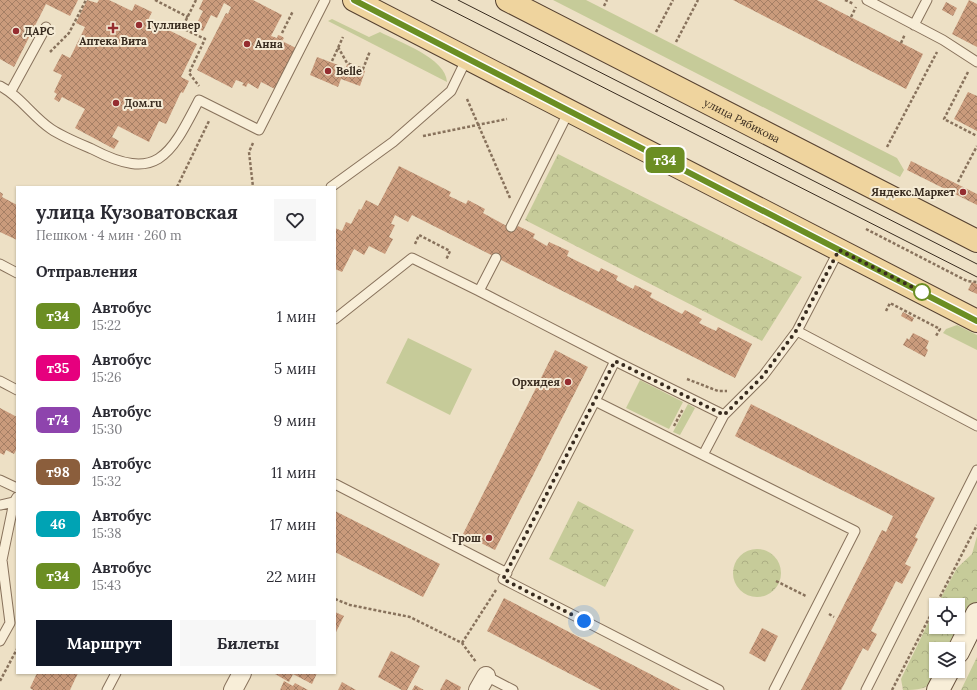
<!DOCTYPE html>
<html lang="ru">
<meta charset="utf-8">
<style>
:root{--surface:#fff;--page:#f7f7f7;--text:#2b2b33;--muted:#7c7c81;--accent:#111827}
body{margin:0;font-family:Lora,serif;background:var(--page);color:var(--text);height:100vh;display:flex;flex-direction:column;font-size:15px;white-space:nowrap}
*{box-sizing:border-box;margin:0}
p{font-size:13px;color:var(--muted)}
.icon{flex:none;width:22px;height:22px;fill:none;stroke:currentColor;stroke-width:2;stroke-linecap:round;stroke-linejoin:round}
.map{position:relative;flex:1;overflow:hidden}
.side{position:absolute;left:16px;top:186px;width:320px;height:488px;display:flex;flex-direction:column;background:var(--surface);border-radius:0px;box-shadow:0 1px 3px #0004}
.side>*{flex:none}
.badge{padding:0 8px;border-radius:6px;font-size:14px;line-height:26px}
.tools{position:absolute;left:929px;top:598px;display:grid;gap:8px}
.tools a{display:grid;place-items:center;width:36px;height:36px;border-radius:0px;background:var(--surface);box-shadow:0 1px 3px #0004;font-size:20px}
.you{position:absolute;width:20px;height:20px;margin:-10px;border:3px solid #fff;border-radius:50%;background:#1a73e8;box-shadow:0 0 0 6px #1a73e833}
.map>.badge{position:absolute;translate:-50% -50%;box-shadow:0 0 0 2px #fff}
h2{padding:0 20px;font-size:15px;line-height:36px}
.round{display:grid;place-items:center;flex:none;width:42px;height:42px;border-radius:0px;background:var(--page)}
.headline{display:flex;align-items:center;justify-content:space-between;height:68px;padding:0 20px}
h1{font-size:19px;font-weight:700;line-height:30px}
.primary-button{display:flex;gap:8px;margin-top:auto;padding:8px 20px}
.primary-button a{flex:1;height:46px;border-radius:0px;background:var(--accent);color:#fff;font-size:16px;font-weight:700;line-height:46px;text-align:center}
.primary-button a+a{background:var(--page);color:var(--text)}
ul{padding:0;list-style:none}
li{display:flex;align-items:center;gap:12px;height:52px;padding:0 20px}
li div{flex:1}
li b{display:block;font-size:15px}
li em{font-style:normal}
li .badge{min-width:44px;font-weight:700;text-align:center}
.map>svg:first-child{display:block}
.grass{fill:#c6cb99}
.forest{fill:url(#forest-crowns)}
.building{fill:url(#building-cross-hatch)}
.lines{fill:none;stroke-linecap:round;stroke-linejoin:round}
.lane-casing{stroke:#88725c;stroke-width:11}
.street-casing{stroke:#88725c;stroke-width:20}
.secondary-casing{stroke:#6a533f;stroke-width:24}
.primary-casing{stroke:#564130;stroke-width:24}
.path{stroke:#88725c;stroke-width:2.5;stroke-dasharray:3 2;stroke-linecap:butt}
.lane{stroke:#f8eed8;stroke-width:9}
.street{stroke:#f8eed8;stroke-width:18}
.secondary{stroke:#f8eed8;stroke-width:22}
.primary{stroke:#efd49e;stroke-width:22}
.tram{stroke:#382b1f;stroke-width:1}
.line-casing{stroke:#fff;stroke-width:9}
.line{stroke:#6b8e23;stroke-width:6}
.walk{stroke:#382b1f;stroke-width:4;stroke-dasharray:0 7.2}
.poi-dot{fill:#952d30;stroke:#f5ebd5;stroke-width:1.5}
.stop-dot{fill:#fff;stroke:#6b8e23;stroke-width:2}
.labels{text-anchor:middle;stroke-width:4;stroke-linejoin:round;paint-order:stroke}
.poi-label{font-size:11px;font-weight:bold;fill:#382b1f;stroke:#f5ebd5;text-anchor:start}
.street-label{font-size:11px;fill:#382b1f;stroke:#f5ebd5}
</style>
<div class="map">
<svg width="977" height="690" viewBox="0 0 977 690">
<defs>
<pattern id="forest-crowns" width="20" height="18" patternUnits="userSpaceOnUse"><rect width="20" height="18" fill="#c6cb99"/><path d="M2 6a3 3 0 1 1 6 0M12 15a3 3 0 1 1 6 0" fill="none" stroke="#abae83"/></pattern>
<pattern id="building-cross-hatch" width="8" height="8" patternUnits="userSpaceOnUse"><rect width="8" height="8" fill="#ca9b7c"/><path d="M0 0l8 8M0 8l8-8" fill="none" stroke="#a57f65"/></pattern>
</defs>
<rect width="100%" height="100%" fill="#ede0c5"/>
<path class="grass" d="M553,0H586L897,158L904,170L900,177Z
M332,19L369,37L380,32C399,42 446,58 447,82L328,21Z
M957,325L977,335V350L943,333L946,329Z
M408,338L472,369L450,415L386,383Z
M640,380L683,402L669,429L626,408Z
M688,404L695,408L680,435L673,432Z"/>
<path class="forest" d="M558,154L802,277L762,341L525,220Z
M578,501L634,530L605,587L549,559Z
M977,536V602L952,649H936C936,680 938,690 903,690L901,679L936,607V627H958V605H937L957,568L972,554Z
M733 573a24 24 0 1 1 48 0a24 24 0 1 1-48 0Z
M977,657V690H961Z"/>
<path class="building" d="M0,0H78L70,16L46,4L14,67L0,59Z
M87,0L97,3L99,0H109L132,11L135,4L152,12L148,20L197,44L181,77L189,81L183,93L181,92L166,124L159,121L149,142L118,126L112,137L119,141L114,149L75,128L85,109L62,97L59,102L54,99L57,94L54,92L62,75L53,71L62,54L70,58L85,27L76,23Z
M203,0H253L282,15L271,36L277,38L278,35L281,36L284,38L282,41L296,48L275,89L261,82L258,89L248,83L246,87L242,85L244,83L236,80L232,88L197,70L226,13L228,14L231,7L224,3L217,18L211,15L203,31L195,27L203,11L199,9Z
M733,0H817L923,54L906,89Z
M969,0L977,4V47L952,34Z
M946,2L957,8L953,16L942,10Z
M317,57L346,68L347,64L365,71L360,86L341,79L338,87L310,75Z
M968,92L977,96V131L954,119Z
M911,161L977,194V205L907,170Z
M399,166L451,192L449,196L466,204L468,200L485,209L483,213L503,224L515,230L518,226L535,234L533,238L547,246L549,242L569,251L567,256L599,272L601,268L618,276L616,280L633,289L635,285L652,293L650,297L682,314L685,310L702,319L699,323L716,331L718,327L752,344L735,378L412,215L408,222L395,215L391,224L395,225L389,237L393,239L385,254L369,246L364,255L354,249L342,272L335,269V228L342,231L346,222L351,224L359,209L361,210L366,200L378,206Z
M0,192L3,194L2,197L17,205V240L0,232Z
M972,282L977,284V294L968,290Z
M903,312L914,318L912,322L901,316Z
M913,333L929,341L926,348L928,350L925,357L903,345L907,338L909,340Z
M555,350L588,367L495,550L463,534Z
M751,404L935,498L915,537L918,539L905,564L911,567L902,584L896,581L871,631L877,634L868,651L863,648L841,690H801L882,530L886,532L893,516L735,436Z
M0,408L17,417V448L14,454L6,450L4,455L0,453Z
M335,511L440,564L423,597L335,552Z
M504,598L569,632L681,690H601L487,631Z
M335,612L344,616L335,634Z
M762,628L778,636L765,662L749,653Z
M391,651L420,666L407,690H402L378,677Z
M37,673H78L70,690H33L30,688Z
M276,673H317L312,684L293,674L289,682L275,674Z
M446,679L461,687L460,690H440Z
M284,681L293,686L295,683L308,690H280Z
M342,682L356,690H338Z
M415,685L424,690H412Z"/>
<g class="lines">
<defs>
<path id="lane" d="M867,0L943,40L977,62
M914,25L927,0
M0,86C20,96 32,116 51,129C63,137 78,143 92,149C157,183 170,156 199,100L259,130L325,0
M11,91L46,27
M331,187L393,142L451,91L467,58
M511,227L569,111
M0,264L17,273
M479,291L615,361L595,401
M335,319L412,258L479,291L496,258
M797,331L977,426
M615,361L724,415
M0,381L17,390
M703,455L855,531L774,690
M0,480L17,488
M335,484L507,573
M0,505L14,502
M0,641L10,623L2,560L14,502L17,497
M486,676L513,690
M107,690L116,673
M719,690L503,579L595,401L703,455L724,415L763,376L797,331L839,250
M866,690L977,470"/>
<path id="street" d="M233,690L242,673
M478,690L486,676"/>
<path id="secondary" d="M958,652L977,614
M938,690L948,671"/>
<g id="primary">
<path d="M354,0L977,321"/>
<path id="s1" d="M507,0L977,241"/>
</g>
</defs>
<use href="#lane" class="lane-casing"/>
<use href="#street" class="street-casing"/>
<use href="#secondary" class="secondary-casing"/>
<use href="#primary" class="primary-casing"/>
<path class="path" d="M155,0L188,17
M196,0L182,28L205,39L189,73L199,86
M845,0L854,4
M604,6L607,0
M851,17L856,7
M656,32L673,0
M282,33L293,11
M676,42L698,0
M901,43L905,34
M338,47L347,63L363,69L370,51
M50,52L69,33L86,0
M332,61L343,37
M968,72L944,119L977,136
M467,99L510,198
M423,136L507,119
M253,143L249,152L253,187
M887,147L937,52
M958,182L977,146
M177,187L209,121
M866,229L967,281L977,282
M415,244L419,235L450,251L446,260
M886,311L890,303L940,329L936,336
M687,379L718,391H727
M674,426L683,409
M776,581L806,596
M335,599L350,605L410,617L462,643L476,662
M829,614L834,617
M462,643L496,590
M0,681L17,649
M892,690L977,525"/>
<use href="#lane" class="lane"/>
<use href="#street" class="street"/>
<use href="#secondary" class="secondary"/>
<use href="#primary" class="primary"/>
<path class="tram" d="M431,0L977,277
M458,0L977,264"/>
</g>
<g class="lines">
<defs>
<path id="line" d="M354,0L977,321"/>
</defs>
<use href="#line" class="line-casing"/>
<use href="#line" class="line"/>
<path class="walk" d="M584,621L503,579L615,361L724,415L763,376L796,331L839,250L924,293L922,292"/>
</g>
<g class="poi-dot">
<circle cx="139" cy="25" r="4"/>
<path d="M111 22h4v4h4v4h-4v4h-4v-4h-4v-4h4z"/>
<circle cx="16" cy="31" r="4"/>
<circle cx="247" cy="44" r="4"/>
<circle cx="328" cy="71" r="4"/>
<circle cx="116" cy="103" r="4"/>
<circle cx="963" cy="192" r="4"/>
<circle cx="568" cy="382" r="4"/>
<circle cx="489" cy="538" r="4"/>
</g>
<circle class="stop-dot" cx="922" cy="292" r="8"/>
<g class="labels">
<g class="poi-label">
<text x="147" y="29">Гулливер</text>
<text x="24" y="35">ДАРС</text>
<text x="113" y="45" text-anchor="middle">Аптека Вита</text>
<text x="255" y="48">Анна</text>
<text x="336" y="75">Belle</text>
<text x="124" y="107">Дом.ru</text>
<text x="955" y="196" text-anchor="end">Яндекс.Маркет</text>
<text x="560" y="386" text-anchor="end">Орхидея</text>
<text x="481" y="542" text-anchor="end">Грош</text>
</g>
<g class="street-label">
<text dy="4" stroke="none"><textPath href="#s1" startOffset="264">улица Рябикова</textPath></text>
</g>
</g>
</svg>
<div class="tools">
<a><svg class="icon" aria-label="locate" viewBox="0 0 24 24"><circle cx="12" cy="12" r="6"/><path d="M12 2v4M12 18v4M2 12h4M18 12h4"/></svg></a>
<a><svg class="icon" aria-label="layers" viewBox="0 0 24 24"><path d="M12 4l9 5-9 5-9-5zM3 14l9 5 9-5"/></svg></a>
</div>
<div class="you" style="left:584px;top:621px"></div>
<b class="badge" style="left:665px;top:160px;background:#6b8e23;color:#fff">т34</b>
<section class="side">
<div class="headline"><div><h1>улица Кузоватовская</h1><p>Пешком · 4 мин · 260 m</p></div><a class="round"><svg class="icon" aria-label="heart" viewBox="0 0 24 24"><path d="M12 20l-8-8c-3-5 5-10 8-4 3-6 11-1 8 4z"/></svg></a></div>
<h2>Отправления</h2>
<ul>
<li><span class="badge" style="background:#6b8e23;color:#fff">т34</span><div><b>Автобус</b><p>15:22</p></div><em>1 мин</em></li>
<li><span class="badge" style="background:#e6007e;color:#fff">т35</span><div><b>Автобус</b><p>15:26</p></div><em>5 мин</em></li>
<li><span class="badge" style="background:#8e44ad;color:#fff">т74</span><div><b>Автобус</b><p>15:30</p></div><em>9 мин</em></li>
<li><span class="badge" style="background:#8b5e3c;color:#fff">т98</span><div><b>Автобус</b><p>15:32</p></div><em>11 мин</em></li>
<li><span class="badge" style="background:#00a3b4;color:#fff">46</span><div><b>Автобус</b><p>15:38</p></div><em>17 мин</em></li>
<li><span class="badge" style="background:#6b8e23;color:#fff">т34</span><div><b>Автобус</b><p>15:43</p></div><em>22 мин</em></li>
</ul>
<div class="primary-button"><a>Маршрут</a><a>Билеты</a></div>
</section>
</div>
